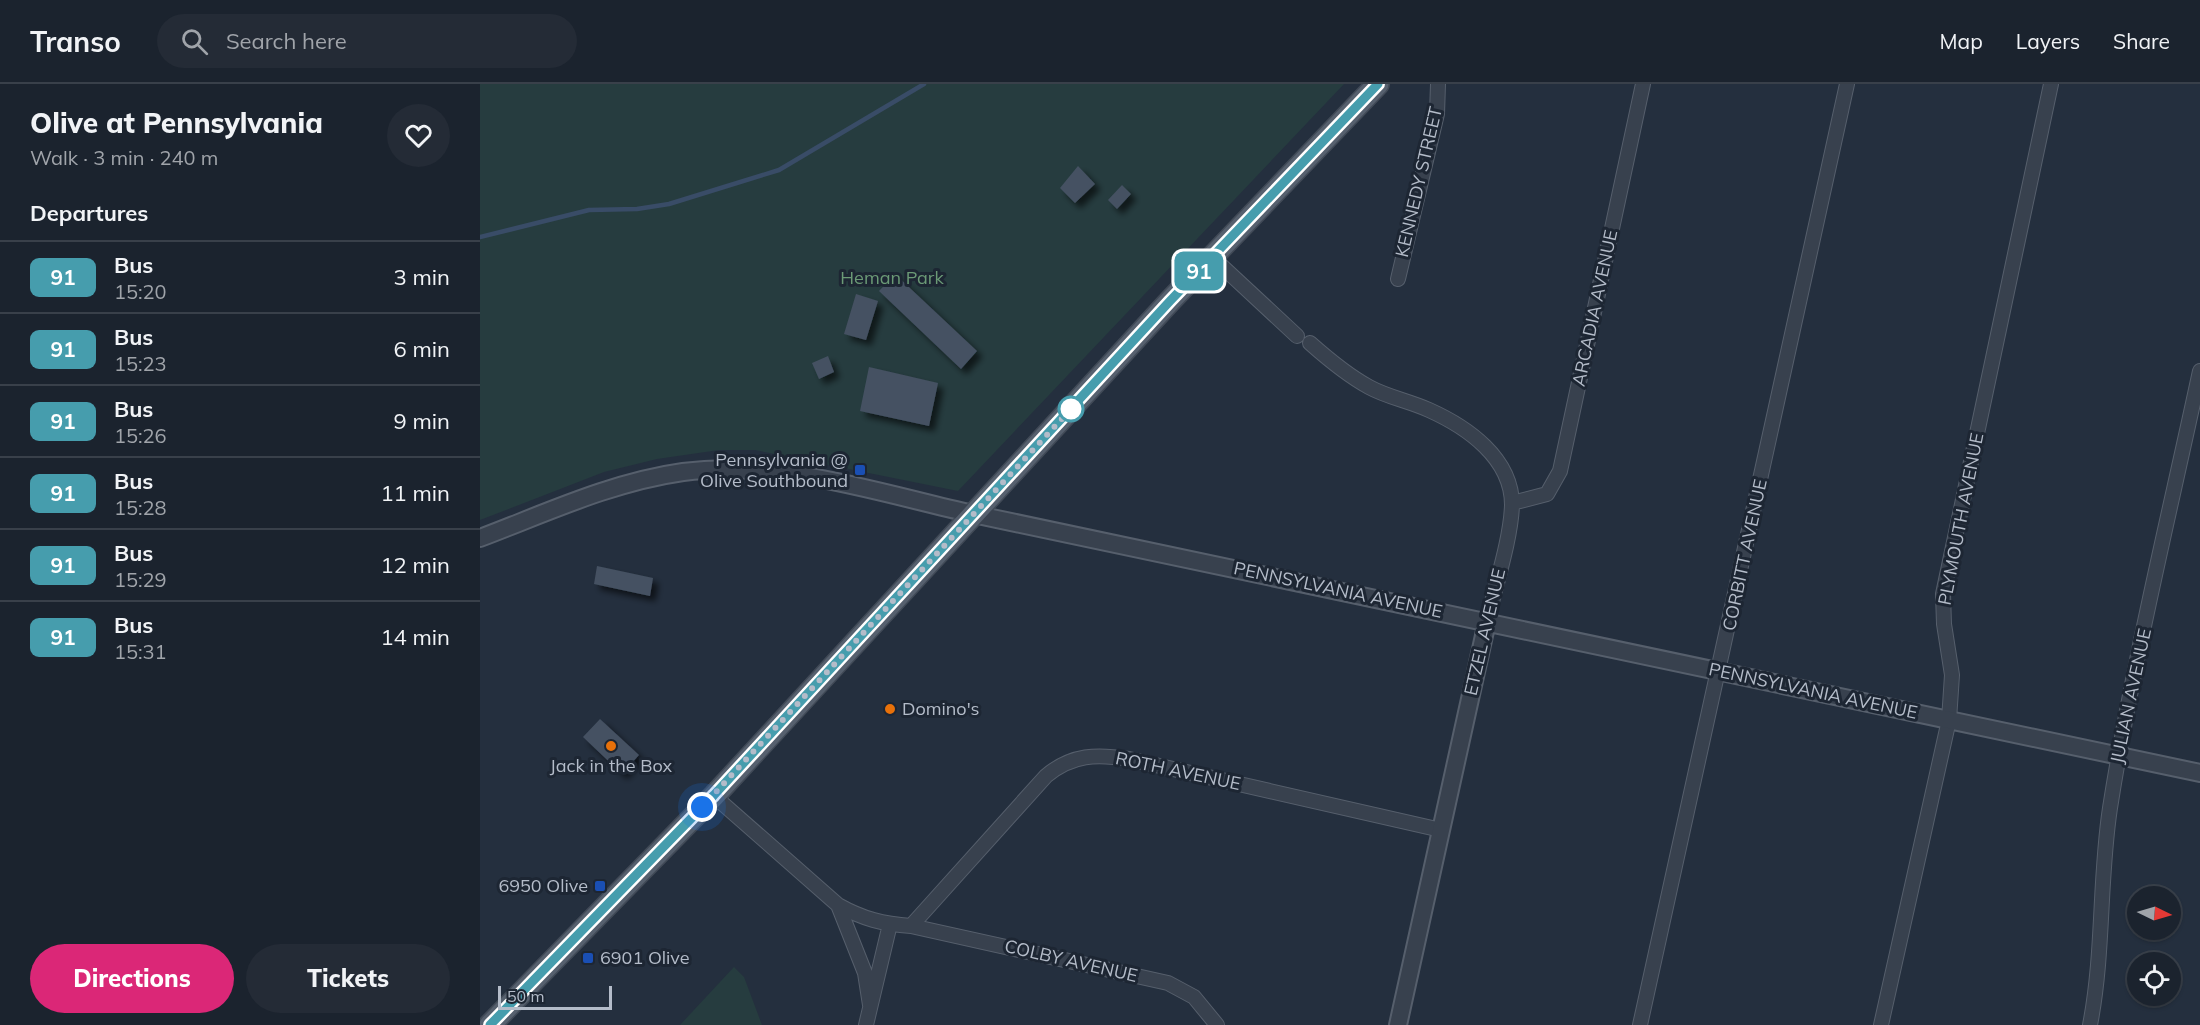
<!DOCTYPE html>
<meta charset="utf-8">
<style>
:root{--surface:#1b232e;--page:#242b36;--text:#f1f3f6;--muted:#a0a4aa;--line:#39404a;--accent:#db2777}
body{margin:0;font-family:Mulish,sans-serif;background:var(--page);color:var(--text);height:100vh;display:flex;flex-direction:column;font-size:22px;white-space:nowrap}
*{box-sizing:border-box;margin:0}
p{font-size:20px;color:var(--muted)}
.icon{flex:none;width:33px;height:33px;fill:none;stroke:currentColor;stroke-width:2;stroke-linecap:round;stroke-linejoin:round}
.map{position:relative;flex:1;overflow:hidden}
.drawer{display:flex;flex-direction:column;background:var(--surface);width:480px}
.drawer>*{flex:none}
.badge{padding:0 12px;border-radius:9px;font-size:21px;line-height:39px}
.needle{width:39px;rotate:95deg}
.tools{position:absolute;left:1647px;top:802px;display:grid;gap:12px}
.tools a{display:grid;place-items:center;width:54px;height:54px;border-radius:50%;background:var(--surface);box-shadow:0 2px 4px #0004,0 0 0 2px var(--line);font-size:30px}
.scale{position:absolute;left:18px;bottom:15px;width:114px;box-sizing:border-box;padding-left:6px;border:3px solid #b4bcc9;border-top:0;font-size:16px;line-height:21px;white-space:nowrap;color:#b4bcc9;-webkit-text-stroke:4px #1d2633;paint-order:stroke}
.you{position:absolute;width:30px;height:30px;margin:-15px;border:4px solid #fff;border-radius:50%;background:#1a73e8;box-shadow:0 0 0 9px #1a73e833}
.map>.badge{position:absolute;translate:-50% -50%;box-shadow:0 0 0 3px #fff}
h2{padding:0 30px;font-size:22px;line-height:54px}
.round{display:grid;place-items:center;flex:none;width:63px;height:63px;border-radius:32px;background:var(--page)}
.headline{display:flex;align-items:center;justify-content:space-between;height:102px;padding:0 30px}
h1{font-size:28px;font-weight:800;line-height:45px}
.primary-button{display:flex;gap:12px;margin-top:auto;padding:12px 30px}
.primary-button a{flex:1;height:69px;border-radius:36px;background:var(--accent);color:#fff;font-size:24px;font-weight:800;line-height:69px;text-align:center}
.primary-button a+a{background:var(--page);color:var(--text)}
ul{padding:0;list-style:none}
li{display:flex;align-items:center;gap:18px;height:72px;padding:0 30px;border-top:2px solid var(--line)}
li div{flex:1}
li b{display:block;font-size:22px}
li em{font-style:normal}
li .badge{min-width:66px;font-weight:700;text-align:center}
header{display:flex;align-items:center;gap:36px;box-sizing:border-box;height:84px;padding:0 30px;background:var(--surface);border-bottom:2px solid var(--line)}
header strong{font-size:28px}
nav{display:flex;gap:33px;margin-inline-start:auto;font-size:21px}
.search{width:420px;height:54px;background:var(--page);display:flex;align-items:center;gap:15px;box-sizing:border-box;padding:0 21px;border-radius:33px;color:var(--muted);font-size:22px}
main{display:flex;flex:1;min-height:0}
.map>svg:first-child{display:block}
.green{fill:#263c3f}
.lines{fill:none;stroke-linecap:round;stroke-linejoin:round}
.stream{stroke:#394c67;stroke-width:4.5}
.building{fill:#455162;filter:url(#shadow)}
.minor-casing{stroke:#565f6c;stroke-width:16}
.tertiary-casing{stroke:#565f6c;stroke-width:20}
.primary-casing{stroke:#414a57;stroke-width:24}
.minor{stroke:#38414e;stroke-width:14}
.tertiary{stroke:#38414e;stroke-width:16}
.primary{stroke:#56606e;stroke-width:21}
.line-casing{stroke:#fff;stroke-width:14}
.line{stroke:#469dad;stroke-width:9}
.walk{stroke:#b4bcc9;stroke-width:6;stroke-dasharray:0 10.8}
.stop-dot{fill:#fff;stroke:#469dad;stroke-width:3}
.transit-dot{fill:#1a4fb4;stroke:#1d2633;stroke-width:2}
.food-dot{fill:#e8710a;stroke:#1d2633;stroke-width:2}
.labels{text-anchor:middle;stroke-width:6;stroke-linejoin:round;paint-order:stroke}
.street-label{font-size:18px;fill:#b4bcc9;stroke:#1d2633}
.park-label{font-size:18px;fill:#6b9a76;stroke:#1d2633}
.poi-label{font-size:18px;fill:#b4bcc9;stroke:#1d2633;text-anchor:end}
</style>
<header>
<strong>Transo</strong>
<div class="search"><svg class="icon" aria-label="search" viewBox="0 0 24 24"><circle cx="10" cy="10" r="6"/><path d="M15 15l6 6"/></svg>Search here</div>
<nav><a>Map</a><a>Layers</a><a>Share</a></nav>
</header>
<main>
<section class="drawer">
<div class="headline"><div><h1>Olive at Pennsylvania</h1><p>Walk · 3 min · 240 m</p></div><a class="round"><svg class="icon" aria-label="heart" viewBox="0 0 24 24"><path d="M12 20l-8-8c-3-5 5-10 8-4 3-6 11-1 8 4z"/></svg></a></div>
<h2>Departures</h2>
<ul>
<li><span class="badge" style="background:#469dad;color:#fff">91</span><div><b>Bus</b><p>15:20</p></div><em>3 min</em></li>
<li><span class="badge" style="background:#469dad;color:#fff">91</span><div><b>Bus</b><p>15:23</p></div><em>6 min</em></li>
<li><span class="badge" style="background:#469dad;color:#fff">91</span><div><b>Bus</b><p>15:26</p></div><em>9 min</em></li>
<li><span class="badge" style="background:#469dad;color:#fff">91</span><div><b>Bus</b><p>15:28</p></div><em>11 min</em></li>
<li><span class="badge" style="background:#469dad;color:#fff">91</span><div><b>Bus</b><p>15:29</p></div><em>12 min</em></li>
<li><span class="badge" style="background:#469dad;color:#fff">91</span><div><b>Bus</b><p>15:31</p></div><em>14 min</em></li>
</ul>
<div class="primary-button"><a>Directions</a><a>Tickets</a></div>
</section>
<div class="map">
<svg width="1720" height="941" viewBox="0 0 1720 941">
<defs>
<filter id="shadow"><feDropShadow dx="5.5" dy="5.5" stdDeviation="3" flood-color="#0009"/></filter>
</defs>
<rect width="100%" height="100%" fill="#242f3e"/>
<path class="green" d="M0,0H864L478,407L275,366H239L177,375L124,388L0,436Z
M254,883L264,893L282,941H200Z"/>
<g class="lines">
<path class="stream" d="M0,153L109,126L157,125L189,120L299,86L444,0"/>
</g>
<path class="building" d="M598,82L615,100L595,119L580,104Z
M642,101L651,110L637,125L628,116Z
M415,190L497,267L481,285L399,207Z
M376,210L398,217L386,256L364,250Z
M348,272L354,288L339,295L332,279Z
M389,283L458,299L449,342L380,327Z
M117,482L173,494L170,512L114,500Z
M120,635L159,671L142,690L103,653Z"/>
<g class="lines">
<defs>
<path id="minor" d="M732,173L817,252
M918,195L957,30L958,0
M830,259C848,275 867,291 889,303C907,313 929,317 949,326C987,343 1032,374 1032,421C1031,455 1015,503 1007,538
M1032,419L1067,410L1080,387L1163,0
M234,712L358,821C383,835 403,840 431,842L688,899L714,913L737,941
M358,821L385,889L390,921
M431,842L566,692C592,670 617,670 649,675L961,746
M386,941L410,840
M1160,941L1367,0
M1401,941L1469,636L1472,591L1464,540L1463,510L1571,0
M1610,941C1624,869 1619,796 1630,724C1653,577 1689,432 1720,287"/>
<path id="tertiary" d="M0,454C66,429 132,398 203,388C300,375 399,409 493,430L1720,689
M918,941L1007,538"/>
<path id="primary" d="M10,941L234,712L690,217L898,0"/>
</defs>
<use href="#minor" class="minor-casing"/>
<use href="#tertiary" class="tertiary-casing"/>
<use href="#primary" class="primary-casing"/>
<use href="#minor" class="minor"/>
<use href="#tertiary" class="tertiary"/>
<use href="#primary" class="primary"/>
</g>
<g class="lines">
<defs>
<path id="line" d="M10,941L234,711L690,217L898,0"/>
</defs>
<use href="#line" class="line-casing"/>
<use href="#line" class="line"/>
<path class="walk" d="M222,723L591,325"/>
</g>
<circle class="stop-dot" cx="591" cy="325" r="12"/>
<g class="transit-dot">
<rect x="374" y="380" width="12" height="12" rx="3"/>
<rect x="114" y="796" width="12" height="12" rx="3"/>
<rect x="102" y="868" width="12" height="12" rx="3"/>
</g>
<g class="food-dot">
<circle cx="410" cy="625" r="6"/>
<circle cx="131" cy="662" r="6"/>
</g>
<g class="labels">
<g class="street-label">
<text transform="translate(939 98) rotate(-77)" y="6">KENNEDY STREET</text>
<text transform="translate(1115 224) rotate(-78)" y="6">ARCADIA AVENUE</text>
<text transform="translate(1481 435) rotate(-79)" y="6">PLYMOUTH AVENUE</text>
<text transform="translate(1265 471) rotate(-78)" y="6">CORBITT AVENUE</text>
<text transform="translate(858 506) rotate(12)" y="6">PENNSYLVANIA AVENUE</text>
<text transform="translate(1005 548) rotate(-77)" y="6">ETZEL AVENUE</text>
<text transform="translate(1333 607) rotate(12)" y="6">PENNSYLVANIA AVENUE</text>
<text transform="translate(1651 612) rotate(-78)" y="6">JULIAN AVENUE</text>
<text transform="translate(698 687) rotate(12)" y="6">ROTH AVENUE</text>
<text transform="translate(591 877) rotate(13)" y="6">COLBY AVENUE</text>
</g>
<g class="park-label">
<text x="412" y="200">Heman Park</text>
</g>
<g class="poi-label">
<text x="368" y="382">Pennsylvania @<tspan x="368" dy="21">Olive Southbound</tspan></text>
<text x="422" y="631" text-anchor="start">Domino's</text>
<text x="131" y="688" text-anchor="middle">Jack in the Box</text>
<text x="108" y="808">6950 Olive</text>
<text x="120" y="880" text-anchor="start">6901 Olive</text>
</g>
</g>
</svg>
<div class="tools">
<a><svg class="needle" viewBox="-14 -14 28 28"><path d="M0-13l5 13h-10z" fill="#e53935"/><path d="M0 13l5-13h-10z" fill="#a0a4aa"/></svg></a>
<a><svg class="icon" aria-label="locate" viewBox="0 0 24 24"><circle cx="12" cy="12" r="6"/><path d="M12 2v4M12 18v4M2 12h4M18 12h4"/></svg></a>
</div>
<div class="scale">50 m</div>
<div class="you" style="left:222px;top:723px"></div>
<b class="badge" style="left:719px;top:187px;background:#469dad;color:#fff">91</b>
</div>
</main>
